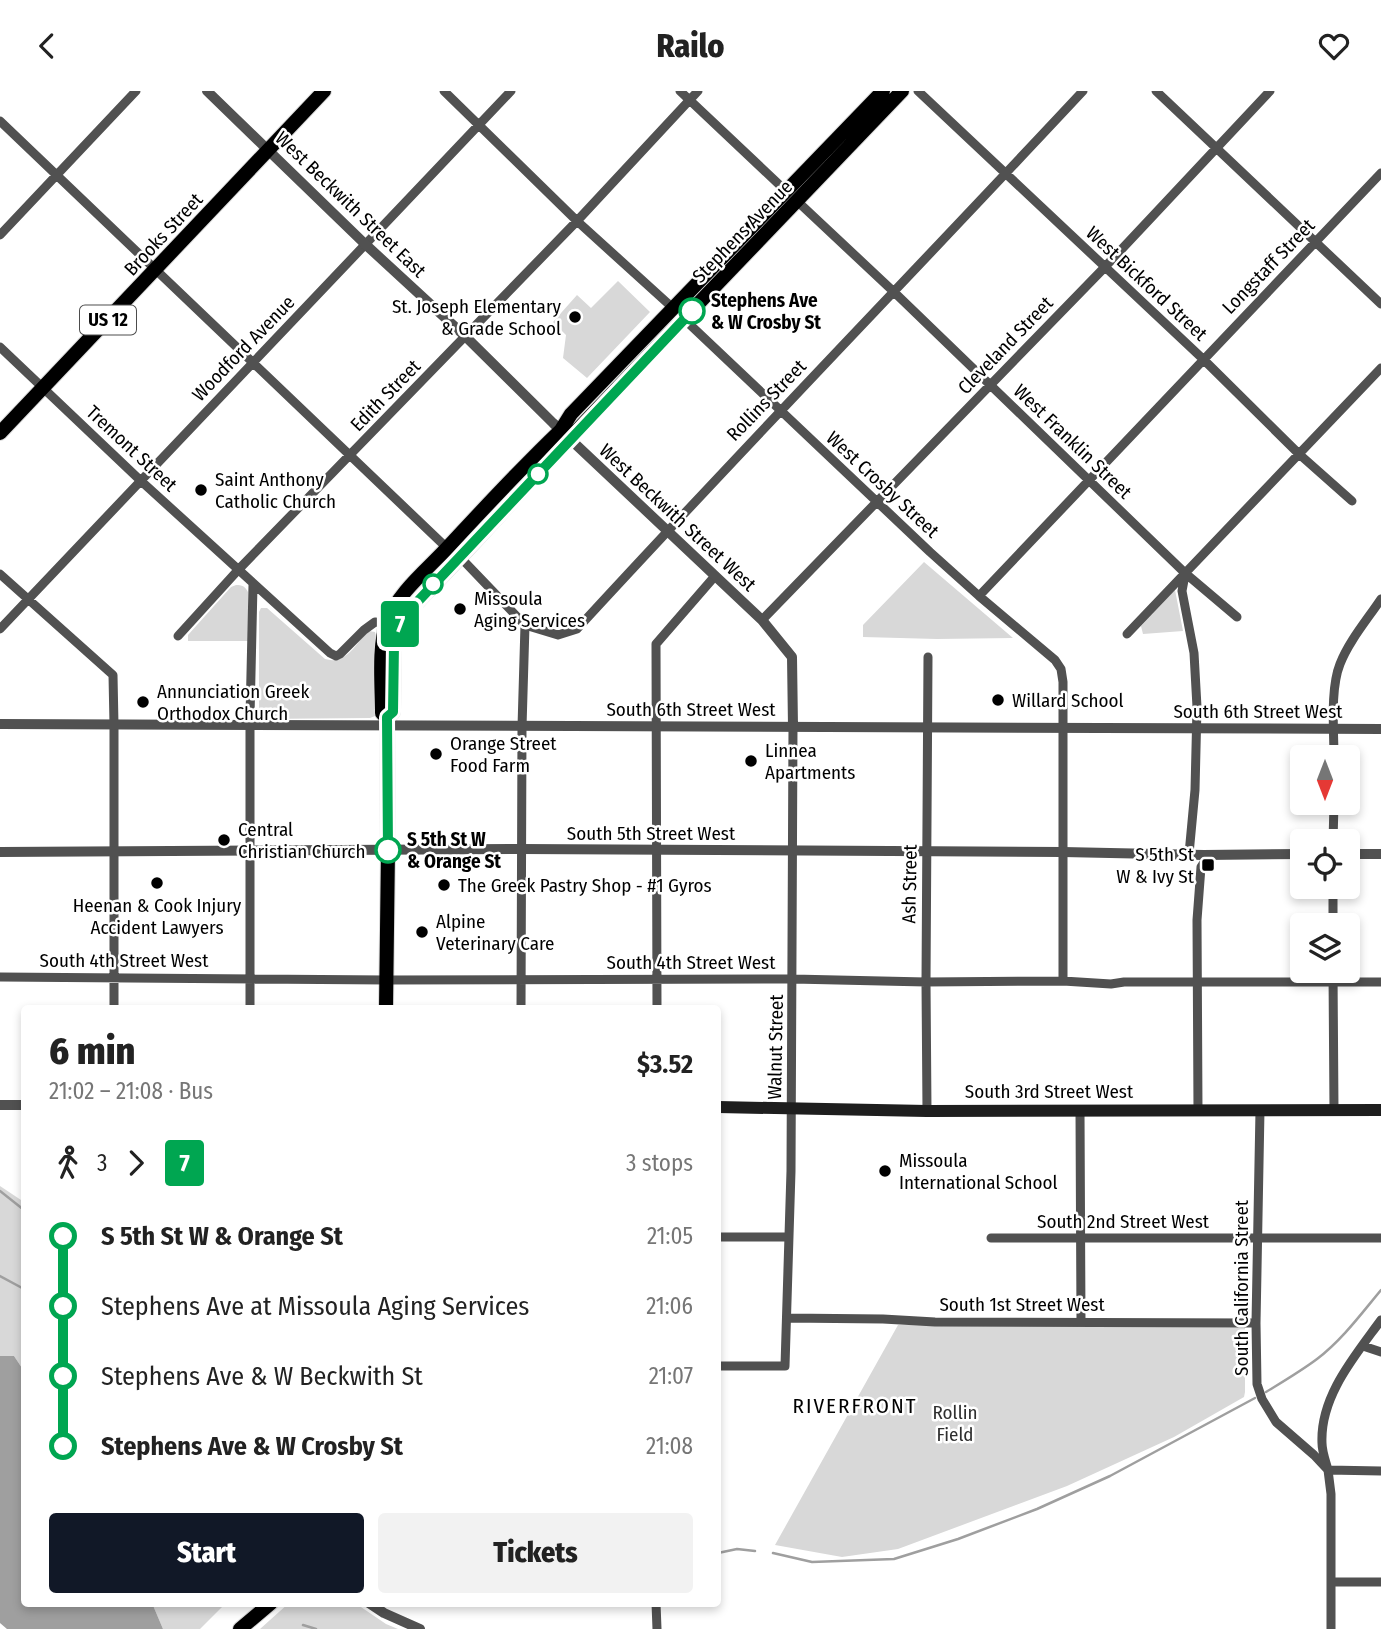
<!DOCTYPE html>
<meta charset="utf-8">
<style>
:root{--surface:#fff;--page:#f2f2f2;--text:#222;--muted:#767676;--accent:#111827}
body{margin:0;font-family:"Fira Sans Condensed",sans-serif;background:var(--page);color:var(--text);height:100vh;display:flex;flex-direction:column;font-size:26px;white-space:nowrap}
*{box-sizing:border-box;margin:0}
p{font-size:23px;color:var(--muted)}
.icon{flex:none;width:38px;height:38px;fill:none;stroke:currentColor;stroke-width:2;stroke-linecap:round;stroke-linejoin:round}
.map{position:relative;flex:1;overflow:hidden}
.drawer{position:absolute;left:21px;top:914px;width:700px;height:602px;display:flex;flex-direction:column;background:var(--surface);border-radius:7px;box-shadow:0 4px 10px #0003}
.drawer>*{flex:none}
.badge{padding:0 14px;border-radius:5px;font-size:24px;line-height:46px}
.needle{width:46px;rotate:180deg}
.controls{position:absolute;left:1290px;top:654px;display:grid;gap:14px}
.controls a{display:grid;place-items:center;width:70px;height:70px;border-radius:7px;background:var(--surface);box-shadow:0 4px 10px #0003;font-size:35px}
.map>.badge{position:absolute;translate:-50% -50%;box-shadow:0 0 0 4px #fff}
.legs{display:flex;align-items:center;gap:10px;height:77px;padding:0 28px;font-size:23px}
.legs p{margin-inline-start:auto}
.summary{display:flex;align-items:center;justify-content:space-between;height:119px;padding:0 28px}
h1{font-size:38px;font-weight:800;line-height:52px}
.button{display:flex;gap:14px;margin-top:auto;padding:14px 28px}
.button a{flex:1;height:80px;border-radius:7px;background:var(--accent);color:#fff;font-size:28px;font-weight:800;line-height:80px;text-align:center}
.button a+a{background:var(--page);color:var(--text)}
ul{padding:0 28px;list-style:none}
li{display:flex;align-items:center;gap:24px;height:70px;font-size:26px}
li i{display:grid;place-items:center;width:10px;height:100%;margin:0 9px;background:currentColor}
li i::after{content:'';width:18px;height:18px;margin:-9px;border:5px solid;border-radius:50%;background:var(--surface)}
li p{margin-inline-start:auto}
li:first-child i{background:linear-gradient(#0000 50%,currentColor 0)}
li:last-child i{background:linear-gradient(currentColor 50%,#0000 0)}
header{display:flex;justify-content:space-between;align-items:center;height:91px;padding:0 28px;background:var(--surface);font-size:32px;font-weight:800}
.map>svg:first-child{display:block}
.green{fill:#d8d8d8}
.water{fill:#9f9f9f}
.lines{fill:none;stroke-linecap:round;stroke-linejoin:round}
.stream{stroke:#9f9f9f;stroke-width:2.5}
.primary-casing{stroke:#dbdbdb;stroke-width:16}
.trunk-casing{stroke:#dbdbdb;stroke-width:16}
.minor{stroke:#515151;stroke-width:9}
.tertiary{stroke:#515151;stroke-width:10}
.secondary{stroke:#1e1e1e;stroke-width:12}
.primary{stroke:#000;stroke-width:14}
.trunk{stroke:#000;stroke-width:14}
.line-1-casing{stroke:#fff;stroke-width:16}
.line-1{stroke:#00a651;stroke-width:10}
.stop-1-dot{fill:#fff;stroke:#00a651;stroke-width:3.5}
.poi-dot{fill:#000;stroke:#fff;stroke-width:2.5}
.labels{text-anchor:middle;stroke-width:5;stroke-linejoin:round;paint-order:stroke}
.shield{fill:#fff;stroke:#4c4c4c;stroke-width:2}
.shield-label{font-size:18px;font-weight:bold;fill:#000}
.street-label{font-size:19px;fill:#000;stroke:#fff}
.stop-label{font-size:19px;font-weight:bold;fill:#000;stroke:#fff;text-anchor:start}
.poi-label{font-size:19px;fill:#000;stroke:#fff;text-anchor:start}
.park-label{font-size:19px;fill:#2f2f2f;stroke:#fff}
.neighbourhood-label{font-size:21px;letter-spacing:2px;fill:#000;stroke:#fff}
</style>
<header><svg class="icon" aria-label="back" viewBox="0 0 24 24"><path d="M15 5l-7 7 7 7"/></svg>Railo<svg class="icon" aria-label="heart" viewBox="0 0 24 24"><path d="M12 20l-8-8c-3-5 5-10 8-4 3-6 11-1 8 4z"/></svg></header>
<div class="map">
<svg width="1381" height="1538" viewBox="0 0 1381 1538">
<rect width="100%" height="100%" fill="#fff"/>
<path class="green" d="M618,190L650,221L587,287L563,267L566,244L553,231L577,204L591,217Z
M924,471L1013,547L937,548L863,546V534Z
M236,494C242,494 245,495 248,501V550H188V544L231,496Z
M1175,499L1183,540L1143,543L1141,535Z
M261,517H267L325,568C345,574 355,555 366,542L369,540L375,541V625L370,627L261,628L259,625V521Z
M0,1095L24,1111V1280L14,1265H0Z
M898,1234L1245,1236V1301L1244,1306L1174,1346L1067,1395L898,1458L842,1466L775,1454Z
M152,1512H226L200,1538H163Z
M289,1512H355L386,1533L398,1538H260Z"/>
<path class="water" d="M0,1265H14L24,1280V1512H152L163,1538H7L0,1532Z"/>
<g class="lines">
<path class="stream" d="M0,1100L24,1119
M0,1185L24,1198
M1266,1301C1284,1290 1301,1280 1317,1268C1342,1249 1361,1223 1381,1199
M718,1462L737,1458L755,1460
M773,1462L812,1471L894,1468L958,1448L1037,1418L1110,1385L1255,1307
M303,1534L316,1538"/>
<defs>
<path id="primary" d="M387,627L393,621L394,553L397,540L404,525L468,458L582,334L902,0
M387,627L382,622C382,596 378,554 387,531C398,501 428,478 448,456C485,416 522,376 561,339L571,323L883,0
M386,917L388,759L387,627
M240,1538L271,1512"/>
<path id="trunk" d="M0,342L324,0"/>
</defs>
<use href="#primary" class="primary-casing"/>
<use href="#trunk" class="trunk-casing"/>
<path class="minor" d="M444,0L577,130L674,218
M680,0L787,101
M918,0L1203,268L1299,363L1352,410
M1156,0L1381,213
M0,30L447,457
M797,110L894,201L1185,482L1237,526
M0,144L136,0
M684,228L930,461L979,505L1055,569L1061,578L1063,591V890
M0,256L141,390L330,562L336,565L340,563L364,539L375,531L387,532
M460,466L525,534L558,544L577,538C743,357 915,180 1083,0
M0,483L113,584L114,634V917
M1185,484L1182,500L1194,562L1197,616L1195,699L1189,763
M979,505L1381,82
M762,529L1104,177L1270,0
M0,538L511,0
M1127,543L1381,277
M178,545L239,478L577,130L698,0
M1334,667C1334,640 1330,598 1340,573C1349,550 1367,529 1381,508
M1333,751L1334,712
M1333,796V835
M1333,880L1334,1019
M0,886L387,889L793,888L926,891L1063,890L1111,893L1124,891H1381
M250,917V626L253,494
M521,917L522,636L525,534
M657,917L656,553L715,485
M1198,1019L1197,829L1201,776L1209,764
M1260,1019L1256,1232L1257,1293L1262,1308L1276,1331L1314,1364L1328,1379L1331,1403V1538
M927,1020L926,891L928,566
M1080,1020L1081,1231
M718,1146H789
M991,1147H1381
M787,1227L883,1228L935,1231L1256,1232
M1381,1229C1355,1265 1320,1305 1322,1352C1322,1361 1326,1371 1328,1379L1381,1380
M1363,1255L1381,1261
M718,1275H785L791,1080L793,636
M1331,1491H1381
M656,1512L657,1538"/>
<path class="tertiary" d="M207,0L365,153L466,246L553,332L762,529L792,566L793,636
M0,633L1381,638
M0,761L521,758L1063,761L1204,764L1302,763
M1348,763H1381
M0,1014H24
M369,1512L384,1522L420,1538"/>
<path class="secondary" d="M718,1016L927,1020L1381,1019"/>
<use href="#primary" class="primary"/>
<use href="#trunk" class="trunk"/>
</g>
<g class="lines">
<defs>
<path id="line-1" d="M388,759L387,626L393,621L394,553L397,540L404,525L692,220"/>
</defs>
<use href="#line-1" class="line-1-casing"/>
<use href="#line-1" class="line-1"/>
</g>
<g class="stop-1-dot">
<circle cx="692" cy="220" r="12"/>
<circle cx="538" cy="383" r="9"/>
<circle cx="433" cy="493" r="9"/>
<circle cx="388" cy="759" r="12"/>
</g>
<g class="poi-dot">
<circle cx="575" cy="226" r="7"/>
<circle cx="201" cy="399" r="7"/>
<circle cx="460" cy="518" r="7"/>
<circle cx="998" cy="609" r="7"/>
<circle cx="143" cy="611" r="7"/>
<circle cx="436" cy="663" r="7"/>
<circle cx="751" cy="670" r="7"/>
<circle cx="224" cy="749" r="7"/>
<rect x="1201" y="767" width="14" height="14" rx="3.5"/>
<circle cx="157" cy="792" r="7"/>
<circle cx="444" cy="794" r="7"/>
<circle cx="422" cy="841" r="7"/>
<circle cx="885" cy="1080" r="7"/>
</g>
<g class="labels">
<rect class="shield" x="80" y="214.5" width="56" height="29" rx="5"/>
<g class="shield-label">
<text x="108" y="235">US 12</text>
</g>
<g class="street-label">
<text transform="translate(351 113) rotate(44)" y="7">West Beckwith Street East</text>
<text transform="translate(742 140) rotate(-46)" y="7">Stephens Avenue</text>
<text transform="translate(163 143) rotate(-47)" y="7">Brooks Street</text>
<text transform="translate(1268 175) rotate(-46)" y="7">Longstaff Street</text>
<text transform="translate(1147 192) rotate(43)" y="7">West Bickford Street</text>
<text transform="translate(1005 254) rotate(-46)" y="7">Cleveland Street</text>
<text transform="translate(243 257) rotate(-46)" y="7">Woodford Avenue</text>
<text transform="translate(385 304) rotate(-46)" y="7">Edith Street</text>
<text transform="translate(766 309) rotate(-46)" y="7">Rollins Street</text>
<text transform="translate(1073 350) rotate(44)" y="7">West Franklin Street</text>
<text transform="translate(132 357) rotate(43)" y="7">Tremont Street</text>
<text transform="translate(883 393) rotate(43)" y="7">West Crosby Street</text>
<text transform="translate(678 426) rotate(43)" y="7">West Beckwith Street West</text>
<text x="691" y="625">South 6th Street West</text>
<text x="1258" y="627">South 6th Street West</text>
<text x="651" y="749">South 5th Street West</text>
<text transform="translate(909 793) rotate(-89)" y="7">Ash Street</text>
<text x="124" y="876">South 4th Street West</text>
<text x="691" y="878">South 4th Street West</text>
<text transform="translate(775 956) rotate(-89)" y="7">Walnut Street</text>
<text x="1049" y="1007">South 3rd Street West</text>
<text x="1123" y="1137">South 2nd Street West</text>
<text transform="translate(1241 1197) rotate(-90)" y="7">South California Street</text>
<text x="1022" y="1220">South 1st Street West</text>
</g>
<g class="stop-label">
<text x="711" y="216">Stephens Ave<tspan x="711" dy="22">&amp; W Crosby St</tspan></text>
<text x="407" y="755">S 5th St W<tspan x="407" dy="22">&amp; Orange St</tspan></text>
</g>
<g class="poi-label">
<text x="561" y="222" text-anchor="end">St. Joseph Elementary<tspan x="561" dy="22">&amp; Grade School</tspan></text>
<text x="215" y="395">Saint Anthony<tspan x="215" dy="22">Catholic Church</tspan></text>
<text x="474" y="514">Missoula<tspan x="474" dy="22">Aging Services</tspan></text>
<text x="157" y="607">Annunciation Greek<tspan x="157" dy="22">Orthodox Church</tspan></text>
<text x="1012" y="616">Willard School</text>
<text x="450" y="659">Orange Street<tspan x="450" dy="22">Food Farm</tspan></text>
<text x="765" y="666">Linnea<tspan x="765" dy="22">Apartments</tspan></text>
<text x="238" y="745">Central<tspan x="238" dy="22">Christian Church</tspan></text>
<text x="1194" y="770" text-anchor="end">S 5th St<tspan x="1194" dy="22">W &amp; Ivy St</tspan></text>
<text x="458" y="801">The Greek Pastry Shop - #1 Gyros</text>
<text x="157" y="821" text-anchor="middle">Heenan &amp; Cook Injury<tspan x="157" dy="22">Accident Lawyers</tspan></text>
<text x="436" y="837">Alpine<tspan x="436" dy="22">Veterinary Care</tspan></text>
<text x="899" y="1076">Missoula<tspan x="899" dy="22">International School</tspan></text>
</g>
<g class="park-label">
<text x="955" y="1328">Rollin<tspan x="955" dy="22">Field</tspan></text>
</g>
<g class="neighbourhood-label">
<text x="855" y="1322">RIVERFRONT</text>
</g>
</g>
</svg>
<div class="controls">
<a><svg class="needle" viewBox="-14 -14 28 28"><path d="M0-13l5 13h-10z" fill="#e53935"/><path d="M0 13l5-13h-10z" fill="#767676"/></svg></a>
<a><svg class="icon" aria-label="locate" viewBox="0 0 24 24"><circle cx="12" cy="12" r="6"/><path d="M12 2v4M12 18v4M2 12h4M18 12h4"/></svg></a>
<a><svg class="icon" aria-label="layers" viewBox="0 0 24 24"><path d="M12 4l9 5-9 5-9-5zM3 14l9 5 9-5"/></svg></a>
</div>
<b class="badge" style="left:400px;top:533px;background:#00a651;color:#fff">7</b>
<section class="drawer">
<div class="summary"><div><h1>6 min</h1><p>21:02 – 21:08 · Bus</p></div><b>$3.52</b></div>
<div class="legs"><svg class="icon" aria-label="walk" viewBox="0 0 24 24"><circle cx="13" cy="4" r="2"/><path d="M13 8l-2 6 4 7M11 14l-3 7M7 12l3-4h3l4 4"/></svg>3<svg class="icon" aria-label="forward" viewBox="0 0 24 24"><path d="M9 5l7 7-7 7"/></svg><b class="badge" style="background:#00a651;color:#fff">7</b><p>3 stops</p></div>
<ul>
<li><i style="color:#00a651"></i><b>S 5th St W &amp; Orange St</b><p>21:05</p></li>
<li><i style="color:#00a651"></i><span>Stephens Ave at Missoula Aging Services</span><p>21:06</p></li>
<li><i style="color:#00a651"></i><span>Stephens Ave &amp; W Beckwith St</span><p>21:07</p></li>
<li><i style="color:#00a651"></i><b>Stephens Ave &amp; W Crosby St</b><p>21:08</p></li>
</ul>
<div class="button"><a>Start</a><a>Tickets</a></div>
</section>
</div>
